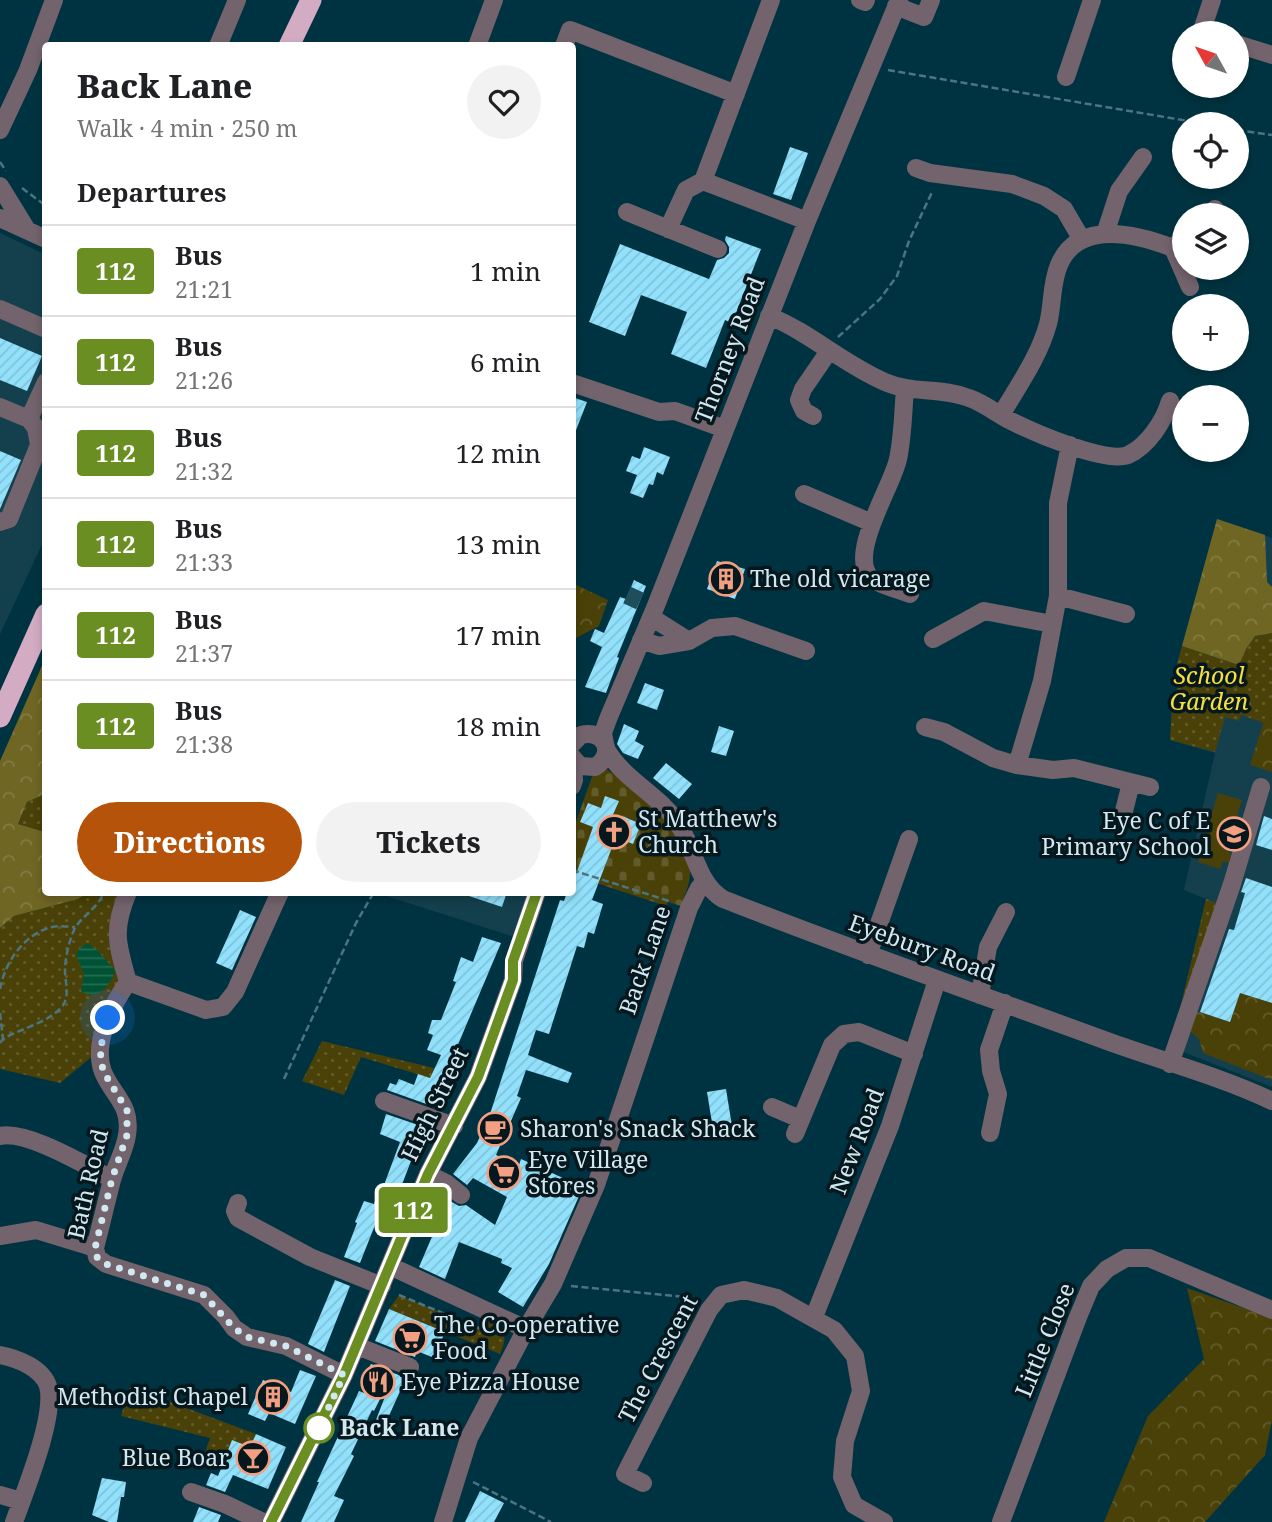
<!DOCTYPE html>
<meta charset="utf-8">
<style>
:root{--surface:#fff;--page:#f2f2f2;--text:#202124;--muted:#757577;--line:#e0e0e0;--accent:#b45309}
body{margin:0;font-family:"Noto Serif",serif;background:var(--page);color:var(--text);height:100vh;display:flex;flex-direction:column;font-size:26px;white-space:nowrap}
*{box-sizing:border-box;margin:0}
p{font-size:23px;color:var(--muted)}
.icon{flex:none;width:38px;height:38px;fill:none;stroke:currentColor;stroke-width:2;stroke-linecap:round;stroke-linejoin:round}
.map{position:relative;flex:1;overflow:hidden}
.side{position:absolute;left:42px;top:42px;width:534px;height:854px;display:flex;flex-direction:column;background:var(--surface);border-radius:7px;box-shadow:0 4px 10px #0003}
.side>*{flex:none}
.badge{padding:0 14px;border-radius:5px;font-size:24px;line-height:46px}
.needle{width:46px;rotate:310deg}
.controls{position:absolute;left:1172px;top:21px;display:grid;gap:14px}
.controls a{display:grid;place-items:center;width:77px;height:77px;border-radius:50%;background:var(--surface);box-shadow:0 4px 10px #0003;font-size:35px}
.you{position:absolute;width:35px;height:35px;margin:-18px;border:5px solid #fff;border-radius:50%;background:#1a73e8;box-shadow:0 0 0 10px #1a73e833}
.map>.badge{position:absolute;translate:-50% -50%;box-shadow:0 0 0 4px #fff}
h2{padding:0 35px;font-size:26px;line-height:63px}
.round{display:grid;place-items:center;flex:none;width:74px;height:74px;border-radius:37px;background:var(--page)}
.head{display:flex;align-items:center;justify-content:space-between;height:119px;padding:0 35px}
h1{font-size:33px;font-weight:800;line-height:52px}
.action{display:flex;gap:14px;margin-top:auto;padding:14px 35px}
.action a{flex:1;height:80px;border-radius:42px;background:var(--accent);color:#fff;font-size:28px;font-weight:800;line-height:80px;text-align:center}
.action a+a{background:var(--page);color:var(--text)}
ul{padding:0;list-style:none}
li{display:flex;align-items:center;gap:21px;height:91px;padding:0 35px;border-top:2px solid var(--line)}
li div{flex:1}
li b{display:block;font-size:26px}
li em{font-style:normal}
li .badge{min-width:77px;font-weight:700;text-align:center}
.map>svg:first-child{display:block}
.built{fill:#14404e}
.grass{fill:url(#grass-dots)}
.forest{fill:url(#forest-crowns)}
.cemetery{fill:url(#cemetery-stones)}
.park{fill:url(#park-crowns)}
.pitch{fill:#494107}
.water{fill:url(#water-rules)}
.building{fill:url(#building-hatch)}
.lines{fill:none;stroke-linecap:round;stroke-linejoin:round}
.minor-tunnel{stroke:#1f4e5b;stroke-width:18;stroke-dasharray:18 9;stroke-linecap:butt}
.path{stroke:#4c7481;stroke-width:2.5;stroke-dasharray:7 3.5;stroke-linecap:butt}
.minor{stroke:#73636c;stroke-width:18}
.highway{stroke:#d3acc3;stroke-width:21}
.line-casing{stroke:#fff;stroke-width:16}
.line{stroke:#6b8e23;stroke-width:10}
.walk{stroke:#d1e8f1;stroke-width:7;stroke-dasharray:0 12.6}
.stop-dot{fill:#fff;stroke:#6b8e23;stroke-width:3.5}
.labels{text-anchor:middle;stroke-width:7;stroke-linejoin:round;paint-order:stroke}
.street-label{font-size:23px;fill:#d1e8f1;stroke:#06181e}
.poi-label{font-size:23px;fill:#d1e8f1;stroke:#06181e;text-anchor:start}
.park-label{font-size:23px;font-style:italic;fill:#f6e039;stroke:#06181e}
.stop-label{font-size:23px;font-weight:bold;fill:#d1e8f1;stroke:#06181e;text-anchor:start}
</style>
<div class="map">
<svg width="1272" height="1522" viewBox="0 0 1272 1522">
<defs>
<pattern id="grass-dots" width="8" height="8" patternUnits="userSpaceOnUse" patternTransform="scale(1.75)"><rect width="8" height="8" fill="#494107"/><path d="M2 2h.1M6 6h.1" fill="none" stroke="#625c2c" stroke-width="1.8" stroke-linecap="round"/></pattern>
<pattern id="forest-crowns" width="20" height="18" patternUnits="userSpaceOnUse" patternTransform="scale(1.75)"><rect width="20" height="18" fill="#6f6624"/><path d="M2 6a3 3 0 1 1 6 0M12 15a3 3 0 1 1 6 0" fill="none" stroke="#827c44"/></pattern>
<pattern id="cemetery-stones" width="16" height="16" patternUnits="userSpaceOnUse" patternTransform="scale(1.75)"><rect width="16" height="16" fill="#494107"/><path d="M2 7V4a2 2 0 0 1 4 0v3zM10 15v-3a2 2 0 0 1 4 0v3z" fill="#625c2c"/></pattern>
<pattern id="park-crowns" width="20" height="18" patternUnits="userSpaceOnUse" patternTransform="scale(1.75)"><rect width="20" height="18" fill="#494107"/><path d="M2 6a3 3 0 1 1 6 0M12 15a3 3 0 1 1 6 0" fill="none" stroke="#625c2c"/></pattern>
<pattern id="water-rules" width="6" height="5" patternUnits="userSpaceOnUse" patternTransform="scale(1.75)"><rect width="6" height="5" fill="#005235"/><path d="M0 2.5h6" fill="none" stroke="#246b53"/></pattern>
<pattern id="building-hatch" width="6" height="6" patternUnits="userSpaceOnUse" patternTransform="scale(1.75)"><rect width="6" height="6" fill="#92e1fc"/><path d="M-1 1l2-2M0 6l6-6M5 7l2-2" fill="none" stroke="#81c2d8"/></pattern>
</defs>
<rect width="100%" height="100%" fill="#003341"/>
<path class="built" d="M0,233L46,255L45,538L0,634Z
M1217,519L1272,538V1087L1171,1047L1206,899L1184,890L1215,753L1170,740L1172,708L1178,684L1173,679Z
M374,892L537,893L521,939Z"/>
<path class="grass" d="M1272,633V703H1270L1264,723L1241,715L1239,721L1225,717L1215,752L1170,740L1172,708L1178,684L1173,679L1182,646L1239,665L1246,649L1255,636Z
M45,794V832L18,824L27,802Z
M87,893H134L117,943L128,982L100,1050L60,1083L0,1069V928L14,916L78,899Z
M1206,899L1216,903L1171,1047Z
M322,1041L434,1068L430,1078L361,1057L344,1095L302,1081Z
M399,1295L479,1328L487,1320C504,1331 509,1334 500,1354L389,1309Z
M130,1387L256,1434L250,1447L232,1441L220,1469L202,1461L210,1438L121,1416Z"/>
<path class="forest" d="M1217,519L1265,535L1267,582L1272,587V633L1255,636L1246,649L1239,665L1182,646Z
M45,659V794L27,802L18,824L45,832L46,892L87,893L78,899L14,916L0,928V761Z"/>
<path class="cemetery" d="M603,768C619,774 661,808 671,823C680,835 691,859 690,874C690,884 684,896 681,906L668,902L666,906L572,875V833L594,771Z"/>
<path class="park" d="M572,583L608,600L599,626L572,640Z
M1270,702L1272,703V772L1250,765Z
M1247,960L1242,993L1272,1003V1080L1203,1053L1199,1039L1190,1031L1196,1011L1230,1022Z
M1187,1288L1272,1318V1420L1265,1455L1205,1522H1104L1148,1416L1204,1359Z"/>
<path class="pitch" d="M1218,793L1242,800L1226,851L1231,853L1229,863L1223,861L1220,869L1198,862Z"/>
<path class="water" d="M87,943L96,949L115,970C112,985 96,1002 81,991L84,974L76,955L79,949Z"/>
<path class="building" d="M790,147L808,153L791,200L773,194Z
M726,236L761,249L732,323L725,320L706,368L671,354L687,312L641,295L625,336L589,322L620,244L709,279L717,260L724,258L729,253V247L725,240Z
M0,338L42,356L27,391L0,380Z
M572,397L587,402L573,438H572Z
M644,447L670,457L663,475L657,472L653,485L649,484L643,498L630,493L637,475L626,471L632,456L640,459Z
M0,451L21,460L0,509Z
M717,561L745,569L735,599L707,589Z
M634,580L646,586L617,657L619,658L606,693L585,687L602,647L590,641L595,629L604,633L620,597L626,599Z
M645,683L664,690L657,710L637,703Z
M624,724L639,731L635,741L644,746L638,759L623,753L617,744Z
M719,726L734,731L726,756L711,752Z
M666,763L692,784L679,799L653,778Z
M605,796L619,801L604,835L606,836L622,816L641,824L633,844L616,837L592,900L603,904L594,934L588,932L584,948L577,946L549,1034L536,1030L528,1055L572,1073L568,1083L526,1070L517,1096L521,1098L496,1155L519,1165L521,1159L583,1187L549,1264L523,1307L498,1292L512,1268L501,1263L502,1259L459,1242L445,1279L419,1267L443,1211L450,1201L459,1206L466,1205L495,1225L507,1197L473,1178L467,1185L453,1174L477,1143L490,1114L560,900L564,901L567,892H572V876L575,877L593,827L580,822L588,803L601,808Z
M1264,816L1272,819V850L1256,845Z
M1246,878L1272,887V1003L1240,993L1230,1022L1200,1012L1229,929L1234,930L1245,893L1241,892Z
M466,892H507L502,907L466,895Z
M240,910L256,917L232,970L216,963Z
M482,937L501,943L432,1106L387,1090L390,1083L396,1085L399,1079L414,1085L418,1074L430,1078L441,1055L427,1050L433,1035L428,1033L432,1020H441L456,982L453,981L461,957L473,962Z
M726,1089L732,1126L713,1129L707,1092Z
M386,1114L424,1127L385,1229L375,1225L360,1263L344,1257L357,1223L355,1222L364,1201L374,1204L375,1201H378L400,1142L380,1134Z
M335,1280L350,1286L324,1352L308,1344Z
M389,1309L445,1332L434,1358L417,1351L415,1357L375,1341Z
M371,1364L406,1378L383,1429L374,1425L391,1381L367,1372Z
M300,1370L316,1376L295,1424L269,1413L265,1421L248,1414L263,1380L291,1392Z
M359,1391L380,1399L374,1411L372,1410L351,1454L354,1456L334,1496L344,1500L334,1522H301L319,1482H317Z
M256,1434L286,1447L268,1489L233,1475L225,1492L206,1485L211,1473L218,1476L232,1440L250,1447Z
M102,1478L126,1482L124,1497H121L117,1522H109L92,1515Z
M480,1491L504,1503L494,1522H465Z
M199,1507L221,1515L218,1522H193Z"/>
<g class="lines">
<path class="minor-tunnel" d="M627,595L640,601"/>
<path class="path" d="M888,70L1206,124
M1237,130L1272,135
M0,162L6,171
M22,188L46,206
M838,337L880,299L897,276L909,241L933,190
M572,870L672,902
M0,989C5,962 24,934 52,927C59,925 68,927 75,927
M0,1013L3,1039
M0,1043L3,1039C20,1029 46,1023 60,1009C72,997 64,981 65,967C66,955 69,942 74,930C81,916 97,910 104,892
M284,1079L356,923L374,892
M571,1286L685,1297L695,1303
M399,1295L479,1328L481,1326
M473,1482L551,1522"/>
<path class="minor" d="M860,0L865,2L866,0
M896,6L924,17L931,0
M1201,33L1212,0
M1237,44L1272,55
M218,46L237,0
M477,46L494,0
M564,46L570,30L736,94
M1066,77L1092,0
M0,130L28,70L54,0
M916,168L930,173L1012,184L1044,196L1064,209L1081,238
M703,181L771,0
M703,181L807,221
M0,186L27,230
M627,212L718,249
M1208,215L1215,209
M0,218L46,239
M668,229L686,190L703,181
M1105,234L1119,191L1143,157
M1173,248L1190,287
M0,309L46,329
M769,316C811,333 843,364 885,382C912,394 942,387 969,398C984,403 997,414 1011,421C1033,432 1106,464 1128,455C1148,446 1164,421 1170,401
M572,383L659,412L675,411L725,429
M905,389C903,412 903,436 898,459C893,485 848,553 870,577C876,584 900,590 910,594
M0,407L29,419L46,382
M1001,415C1018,386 1039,357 1048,324C1053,305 1051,283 1059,265C1078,219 1137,234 1173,248L1185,237
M813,416L804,411L799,400L803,389L829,351
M804,494L872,523
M0,522L9,519L39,445L36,428L29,419
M1058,596L1126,614
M933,639L984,611L1052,624
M641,640L659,646L689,641L651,617
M689,641L712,628L735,626L806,651
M925,727L944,732L993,758L1017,765L1053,770L1074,768L1150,787
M572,744L581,735C605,729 616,754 595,767L580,766L572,757
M605,744L603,733L608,719L655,608L807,221L899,0
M606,749C624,780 658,794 677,822C694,846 697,884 723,899C850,949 979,994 1107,1041C1162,1061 1219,1076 1272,1101
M1017,765L1042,681L1058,596V503L1070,445
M572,786L574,780L573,759
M1124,811L1131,783
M280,892L235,992L223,1007L206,1010L128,982C112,1005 92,1043 103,1072C113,1096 132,1105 127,1135C125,1150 116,1165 112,1180C106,1203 101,1225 95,1248L97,1257L106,1264L204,1295L226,1317L234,1328L247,1337L286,1346L344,1375
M868,955L909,839
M128,982C117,944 112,930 128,892
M980,995L988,947L1006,912
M1170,1064L1232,884L1261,787
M384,1101L454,1126
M772,1107L800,1119
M990,1133L998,1094L991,1071L989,1050L1005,1003
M795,1134L832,1045L844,1034L859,1032L914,1054
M0,1136C27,1130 86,1166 112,1179
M428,1174L446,1183L461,1195
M238,1203L235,1211L238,1218L310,1257L382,1286
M0,1236L36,1230L95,1248
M390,1266L526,1329
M814,1317L890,1126L937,980
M357,1346L410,1367
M0,1355C17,1358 42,1368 48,1386C56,1416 25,1491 14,1522
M643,1483L625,1474L709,1310L721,1295L744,1290L777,1298L834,1330L855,1356L861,1391L845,1441L842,1477L854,1505L884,1522
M191,1492L225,1504L263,1522
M0,1495L21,1501
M271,1522L344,1375L428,1174L478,1077L513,980L514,961L537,892
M443,1522L469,1438L526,1329L553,1284L596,1185L689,908L699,888L705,881
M1001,1522L1078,1317L1091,1286L1107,1269L1126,1258H1149L1272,1310"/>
<path class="highway" d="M289,46L311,0
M0,717L46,614"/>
</g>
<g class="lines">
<defs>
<path id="line" d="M271,1522L344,1375L428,1174L478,1077L513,980V961L537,892"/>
</defs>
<use href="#line" class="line-casing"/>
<use href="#line" class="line"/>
<path class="walk" d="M108,1018L100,1050L103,1071L127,1110V1135L112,1179L95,1248L97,1257L106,1264L204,1295L234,1328L247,1337L286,1346L344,1375L319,1428"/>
</g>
<defs>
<symbol id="building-ring" viewBox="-11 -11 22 22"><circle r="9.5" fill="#06181e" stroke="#f2a081" stroke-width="1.5"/><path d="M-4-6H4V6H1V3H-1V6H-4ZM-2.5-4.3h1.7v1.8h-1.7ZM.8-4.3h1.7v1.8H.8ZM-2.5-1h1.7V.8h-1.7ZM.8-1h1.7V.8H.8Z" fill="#f2a081"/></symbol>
<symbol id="church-ring" viewBox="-11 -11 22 22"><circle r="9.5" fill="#06181e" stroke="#f2a081" stroke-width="1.5"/><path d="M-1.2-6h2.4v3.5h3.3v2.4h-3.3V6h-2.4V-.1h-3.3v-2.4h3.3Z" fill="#f2a081"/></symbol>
<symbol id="school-ring" viewBox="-11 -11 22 22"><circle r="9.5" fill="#06181e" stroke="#f2a081" stroke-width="1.5"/><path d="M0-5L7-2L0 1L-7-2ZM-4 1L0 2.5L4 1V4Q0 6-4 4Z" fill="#f2a081"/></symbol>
<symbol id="cafe-ring" viewBox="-11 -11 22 22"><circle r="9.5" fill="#06181e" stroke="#f2a081" stroke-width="1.5"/><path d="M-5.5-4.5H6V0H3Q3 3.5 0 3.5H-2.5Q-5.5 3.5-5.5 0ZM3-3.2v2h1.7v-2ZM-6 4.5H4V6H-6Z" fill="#f2a081"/></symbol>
<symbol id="supermarket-ring" viewBox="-11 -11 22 22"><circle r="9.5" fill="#06181e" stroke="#f2a081" stroke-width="1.5"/><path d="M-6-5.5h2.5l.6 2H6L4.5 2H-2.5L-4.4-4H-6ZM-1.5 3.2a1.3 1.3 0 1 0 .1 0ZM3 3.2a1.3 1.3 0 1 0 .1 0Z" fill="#f2a081"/></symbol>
<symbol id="restaurant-ring" viewBox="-11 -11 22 22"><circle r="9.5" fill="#06181e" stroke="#f2a081" stroke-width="1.5"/><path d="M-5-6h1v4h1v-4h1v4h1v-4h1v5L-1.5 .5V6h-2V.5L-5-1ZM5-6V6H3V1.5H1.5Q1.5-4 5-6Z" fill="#f2a081"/></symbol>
<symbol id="bar-ring" viewBox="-11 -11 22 22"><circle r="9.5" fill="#06181e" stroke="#f2a081" stroke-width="1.5"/><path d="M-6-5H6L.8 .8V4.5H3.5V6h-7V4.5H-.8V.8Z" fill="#f2a081"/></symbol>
</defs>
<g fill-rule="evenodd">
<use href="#building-ring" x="707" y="560" width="38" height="38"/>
<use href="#church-ring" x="595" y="813" width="38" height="38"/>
<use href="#school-ring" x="1215" y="815" width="38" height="38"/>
<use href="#cafe-ring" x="476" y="1110" width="38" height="38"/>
<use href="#supermarket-ring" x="485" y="1154" width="38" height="38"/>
<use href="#supermarket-ring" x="391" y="1319" width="38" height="38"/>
<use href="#restaurant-ring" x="359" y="1363" width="38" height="38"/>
<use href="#building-ring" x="254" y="1378" width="38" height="38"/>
<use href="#bar-ring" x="234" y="1439" width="38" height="38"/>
</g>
<circle class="stop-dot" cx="319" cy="1428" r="14"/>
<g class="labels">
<g class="street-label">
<text transform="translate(730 350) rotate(-69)" y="8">Thorney Road</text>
<text transform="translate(922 948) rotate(20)" y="8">Eyebury Road</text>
<text transform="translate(645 960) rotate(-71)" y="8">Back Lane</text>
<text transform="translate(435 1104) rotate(-64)" y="8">High Street</text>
<text transform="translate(857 1141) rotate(-69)" y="8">New Road</text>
<text transform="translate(88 1184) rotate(-77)" y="8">Bath Road</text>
<text transform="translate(1045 1340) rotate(-68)" y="8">Little Close</text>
<text transform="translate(658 1359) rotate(-62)" y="8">The Crescent</text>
</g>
<g class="poi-label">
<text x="750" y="587">The old vicarage</text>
<text x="638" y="827">St Matthew's<tspan x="638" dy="26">Church</tspan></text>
<text x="1210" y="829" text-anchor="end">Eye C of E<tspan x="1210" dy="26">Primary School</tspan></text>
<text x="520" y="1137">Sharon's Snack Shack</text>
<text x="528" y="1168">Eye Village<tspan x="528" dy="26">Stores</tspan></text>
<text x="434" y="1333">The Co-operative<tspan x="434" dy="26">Food</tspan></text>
<text x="402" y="1390">Eye Pizza House</text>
<text x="248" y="1405" text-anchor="end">Methodist Chapel</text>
<text x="229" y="1466" text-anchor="end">Blue Boar</text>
</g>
<g class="park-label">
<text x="1209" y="684">School<tspan x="1209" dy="26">Garden</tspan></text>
</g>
<g class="stop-label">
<text x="340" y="1436">Back Lane</text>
</g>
</g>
</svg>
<div class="controls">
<a><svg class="needle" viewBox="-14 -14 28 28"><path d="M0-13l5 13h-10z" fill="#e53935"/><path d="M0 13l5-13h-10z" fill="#757577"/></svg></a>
<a><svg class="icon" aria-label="locate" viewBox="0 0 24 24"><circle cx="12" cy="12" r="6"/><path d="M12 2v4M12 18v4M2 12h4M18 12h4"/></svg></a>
<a><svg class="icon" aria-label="layers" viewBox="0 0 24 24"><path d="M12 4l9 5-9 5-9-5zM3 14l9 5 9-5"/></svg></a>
<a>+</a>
<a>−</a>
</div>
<div class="you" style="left:108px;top:1018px"></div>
<b class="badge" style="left:413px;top:1210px;background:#6b8e23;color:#fff">112</b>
<section class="side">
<div class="head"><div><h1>Back Lane</h1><p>Walk · 4 min · 250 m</p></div><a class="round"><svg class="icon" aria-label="heart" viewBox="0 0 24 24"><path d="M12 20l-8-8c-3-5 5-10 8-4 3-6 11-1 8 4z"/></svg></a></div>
<h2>Departures</h2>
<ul>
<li><span class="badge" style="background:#6b8e23;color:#fff">112</span><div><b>Bus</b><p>21:21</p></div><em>1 min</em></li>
<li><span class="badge" style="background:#6b8e23;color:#fff">112</span><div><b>Bus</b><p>21:26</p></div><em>6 min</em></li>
<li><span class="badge" style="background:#6b8e23;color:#fff">112</span><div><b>Bus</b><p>21:32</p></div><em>12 min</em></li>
<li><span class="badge" style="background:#6b8e23;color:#fff">112</span><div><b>Bus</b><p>21:33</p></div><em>13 min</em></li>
<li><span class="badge" style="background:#6b8e23;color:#fff">112</span><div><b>Bus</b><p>21:37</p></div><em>17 min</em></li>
<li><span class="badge" style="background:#6b8e23;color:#fff">112</span><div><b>Bus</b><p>21:38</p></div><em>18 min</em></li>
</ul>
<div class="action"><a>Directions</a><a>Tickets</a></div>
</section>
</div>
